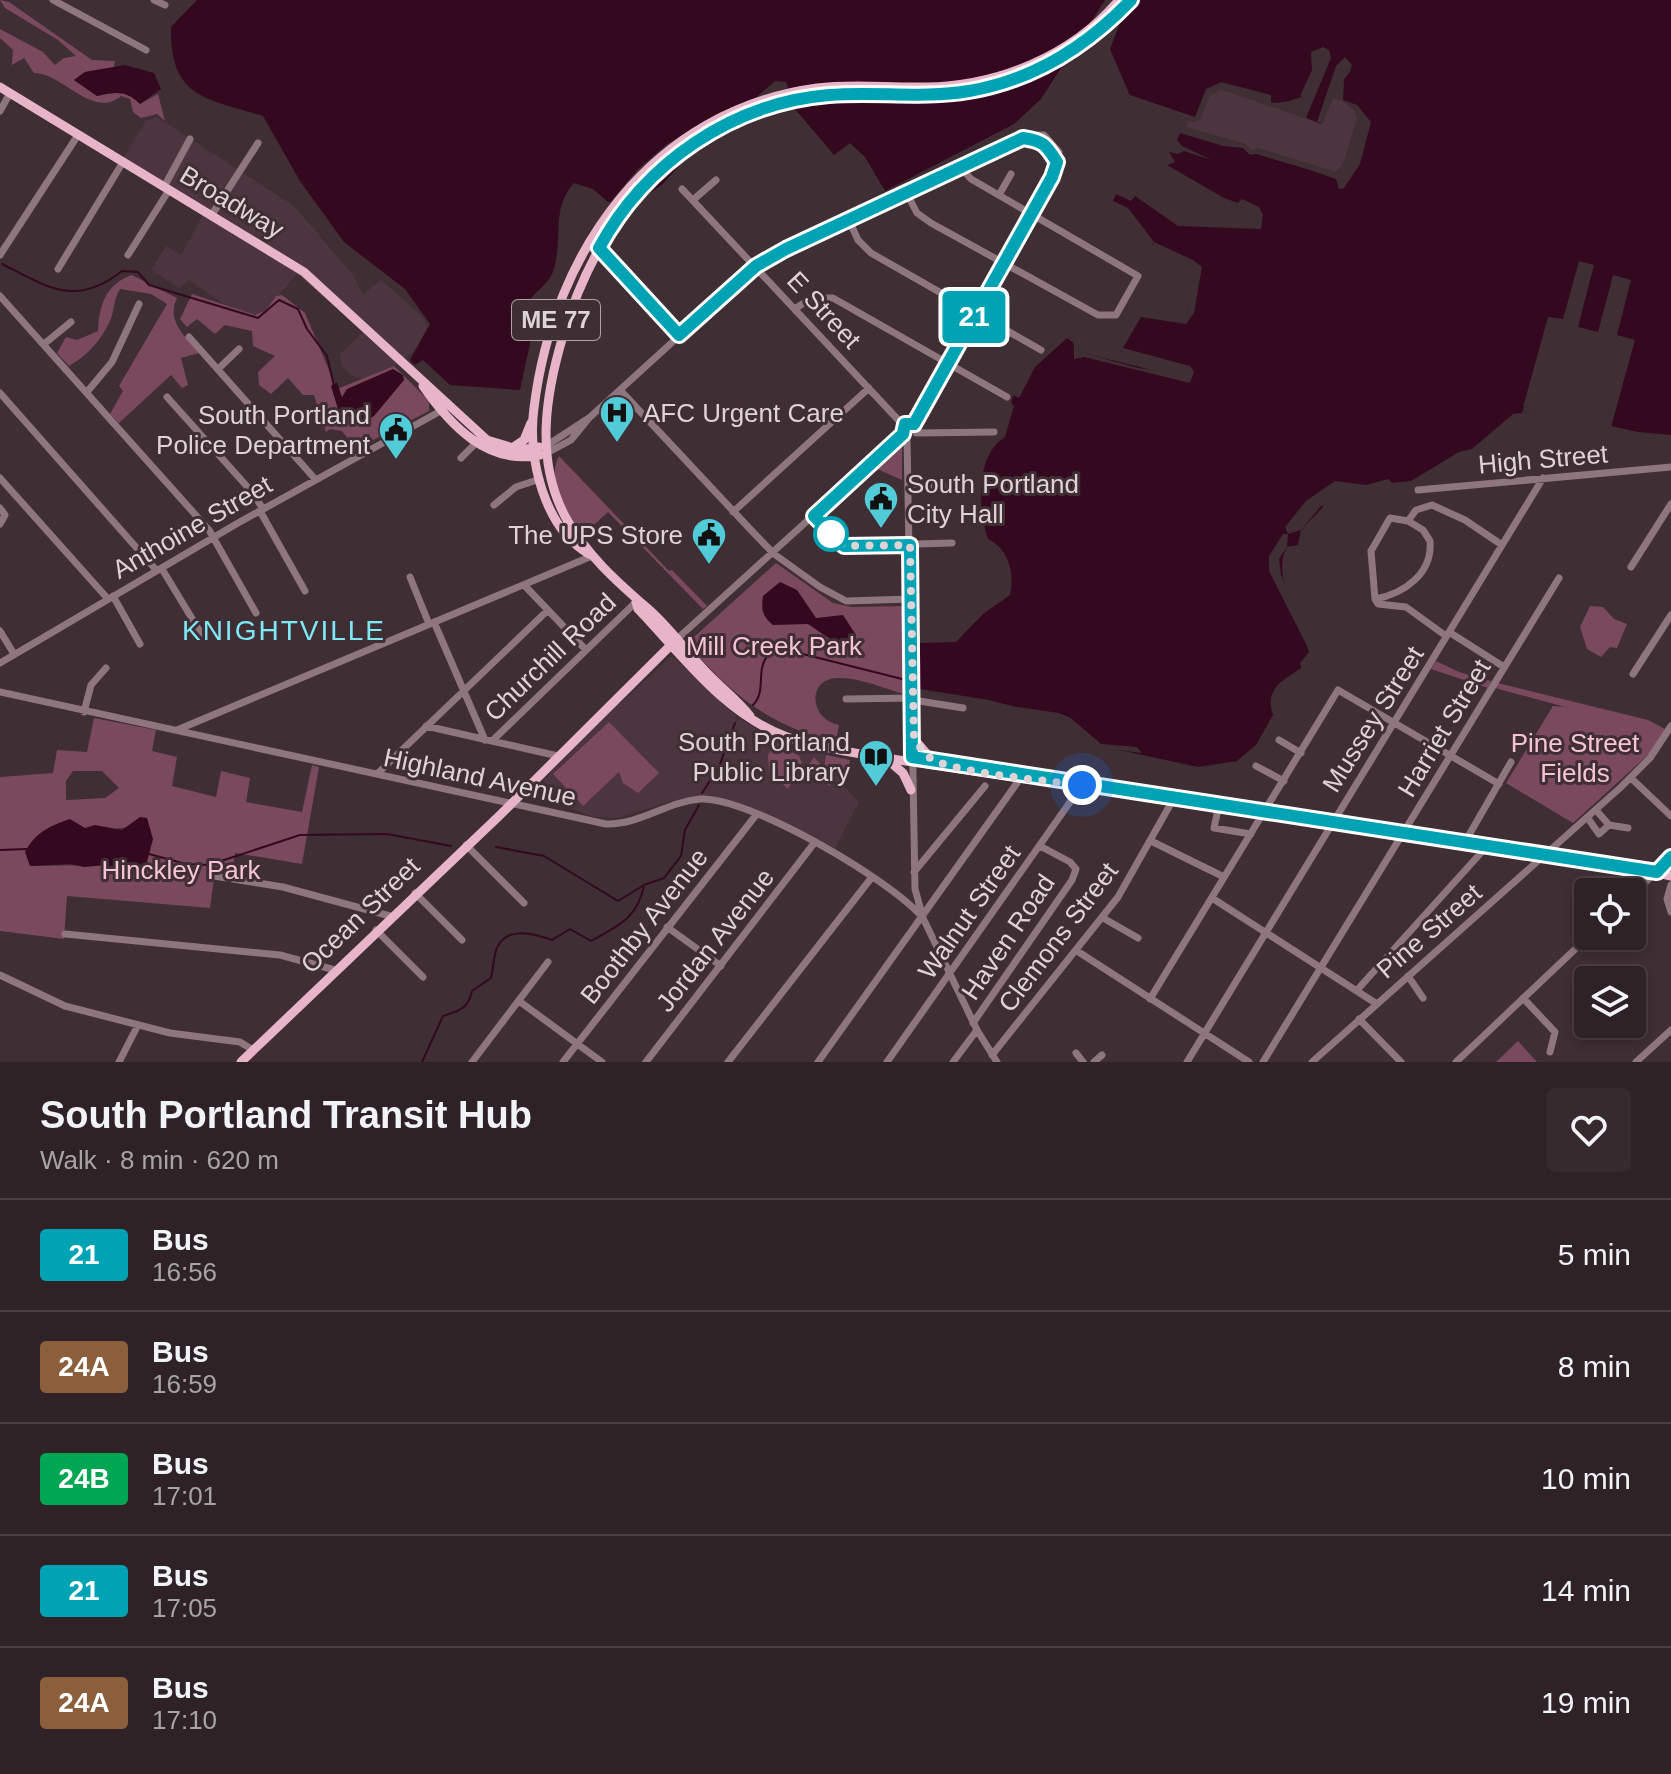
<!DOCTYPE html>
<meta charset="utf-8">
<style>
:root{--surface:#2f2227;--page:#372a2f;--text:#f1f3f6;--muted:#a7a4a7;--line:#4a3f44}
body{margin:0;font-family:Arial,sans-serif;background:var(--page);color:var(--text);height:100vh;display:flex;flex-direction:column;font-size:30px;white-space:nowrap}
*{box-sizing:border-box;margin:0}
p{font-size:26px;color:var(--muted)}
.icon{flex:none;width:44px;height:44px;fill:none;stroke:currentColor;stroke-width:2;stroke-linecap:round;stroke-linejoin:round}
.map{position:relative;height:1062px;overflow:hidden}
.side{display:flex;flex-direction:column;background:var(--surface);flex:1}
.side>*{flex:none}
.badge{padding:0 16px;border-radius:6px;font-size:28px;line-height:52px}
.fabs{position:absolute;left:1574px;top:878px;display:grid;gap:16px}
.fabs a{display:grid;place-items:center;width:72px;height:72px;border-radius:8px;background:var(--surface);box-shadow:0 4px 12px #0003,0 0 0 2px var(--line);font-size:40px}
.you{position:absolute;width:40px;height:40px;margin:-20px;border:6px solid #fff;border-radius:50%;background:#1a73e8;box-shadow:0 0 0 12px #1a73e833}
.map>.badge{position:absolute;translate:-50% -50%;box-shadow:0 0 0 4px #fff}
.round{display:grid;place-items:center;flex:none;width:84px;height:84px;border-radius:8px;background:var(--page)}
.overview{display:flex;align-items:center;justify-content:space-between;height:136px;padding:0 40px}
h1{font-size:38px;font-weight:800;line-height:60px}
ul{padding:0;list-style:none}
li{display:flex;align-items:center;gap:24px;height:112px;padding:0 40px;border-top:2px solid var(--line)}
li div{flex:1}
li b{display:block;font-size:30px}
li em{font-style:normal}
li .badge{min-width:88px;font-weight:700;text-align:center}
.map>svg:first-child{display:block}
.built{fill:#4c353e}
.green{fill:#7b495d;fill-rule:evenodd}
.water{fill:#34081e}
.pier{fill:#3f2e34}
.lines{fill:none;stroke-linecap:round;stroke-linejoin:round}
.stream{stroke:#34081e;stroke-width:2}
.minor{stroke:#8e757e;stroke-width:7}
.major{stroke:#e8b5c8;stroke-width:9}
.line-casing{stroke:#fff;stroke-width:18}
.line{stroke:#00a3b4;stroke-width:12}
.walk{stroke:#ded3d7;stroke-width:8;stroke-dasharray:0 14.4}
.stop-dot{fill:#fff;stroke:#00a3b4;stroke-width:4}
.labels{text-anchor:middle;stroke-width:6;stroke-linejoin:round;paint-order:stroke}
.shield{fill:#3f2e34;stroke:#aea2a6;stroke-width:2}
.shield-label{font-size:24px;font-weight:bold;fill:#ded3d7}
.street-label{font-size:26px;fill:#ded3d7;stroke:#3f2e34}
.poi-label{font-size:26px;fill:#ded3d7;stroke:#3f2e34;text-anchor:end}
.park-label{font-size:26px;fill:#f7c4d7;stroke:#3f2e34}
.neighbourhood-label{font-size:28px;letter-spacing:2px;fill:#7ee8f4;stroke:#3f2e34}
</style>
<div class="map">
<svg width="1671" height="1062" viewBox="0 0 1671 1062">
<rect width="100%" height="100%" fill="#3f2e34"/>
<path class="built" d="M1220,89L1322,124L1333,98L1343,101L1355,111L1357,118L1343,165L1336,172L1258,148L1252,151L1245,144L1186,127L1188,121L1200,119L1209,97Z
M157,117L294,206L353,275L363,294L381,280L422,316L428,327L414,351L394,366L364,379L350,375L341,365L340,354L363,332L297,274L266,310L253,315L233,310L189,280L179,288L151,270L166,246L181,255L203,215L119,165L146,121Z
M672,656L735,715L736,722L740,719L788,746L850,760L845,787L859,802L835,848L712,795L672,801L617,818L594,817L564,806L543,781L571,748Z"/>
<path class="green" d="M0,0L9,2L92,60L115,61L114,67L85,72L74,80L97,96C116,92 126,90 140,104L158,94L165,121L157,114L141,118L133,112L130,99L121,96C93,120 63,73 34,73L24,58L12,65L13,50L0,38V29L43,52L55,65L64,58L76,56L58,40L5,8Z
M132,275C134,276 171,295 177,298C166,321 185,336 199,353L181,358L188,385L182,388L171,375L119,423L110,414L123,391L119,386L167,304L151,294L120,289C112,302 115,314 108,325C99,343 86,356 69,366L57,353L66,337L77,340L98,331C99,305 106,284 132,275Z
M192,294L255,315L266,310L276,296L282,295L305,313L337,389L394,366L429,401V411L356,449L342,431L330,429L326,432L314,395H303L288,378L271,394L259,385L258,372L275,356L253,346L252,331L225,325L215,334L197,319L187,327L180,319Z
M899,445L902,446V480L875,468Z
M559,456L669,571L672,570L707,606L703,609L608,512L583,535C568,514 545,481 559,456Z
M776,563L833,603L852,607L906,606L907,695C886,689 858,677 837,678C807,679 809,719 839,725L836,741C774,729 732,695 692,649L694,637Z
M1590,606L1603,607L1614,619L1627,624L1617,648L1610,647L1601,657L1587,649L1580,627Z
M1436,661L1459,672L1491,681L1488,688L1431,669Z
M1498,683L1648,720L1665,729L1650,753L1573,823L1506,783L1553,706L1565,707L1495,688Z
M94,718L156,730L152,751L177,757L172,786L216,797L221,771L250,778L246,802L302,812L312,765L319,767L302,864L235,853L232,875L215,872L210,908L67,896L64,939L0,931V777L53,773L57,750L87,752ZM73,771H102L119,788L105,798L66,800V781ZM95,825L105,830L130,827L124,871L106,865L30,866Z
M609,722L659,773L638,793L623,783L619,772L583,806L553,774Z
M775,743L799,756L802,763L788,789L769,771L768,755Z
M826,755L850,760L843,789L837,786L840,773L833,769L830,786L811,774L813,769L808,766L814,757L824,768Z
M1518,1041L1537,1062H1496Z"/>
<path class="water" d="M197,0H1105L1041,99L1014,124L885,191L865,157L850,143L834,155L795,109L786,82L775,81L687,157L662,185L640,199L608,202L593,189L574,183C551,208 563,238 554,269C549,286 531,293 524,309L533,329L520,390L450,385L423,360L415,365L410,360L430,324L405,289L344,242L300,181L263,116C205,98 170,98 171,27Z
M1137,0H1671V435L1638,432L1524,407L1522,413L1513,414L1472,449L1459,452L1411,481L1341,488L1301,530L1298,545L1287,547C1270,577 1302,625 1314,655L1312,660C1293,677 1262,683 1273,715L1256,745L1237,761L1198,767L1101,746L1070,721L989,700L920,689L919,643L956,642L983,614L1010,595C1015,574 1009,549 988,539C978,511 975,455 1005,437L1014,406L1011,403C1016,381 1030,365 1048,354L1049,348L1064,335L1072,338L1075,351L1184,378L1189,376L1180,367L1120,351L1137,315L1186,321L1198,270L1191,262L1152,245L1154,242L1128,208L1113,201L1116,194L1131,201L1137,194L1178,223L1251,221L1257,213L1218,197L1166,166L1161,158L1182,130L1244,146L1247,151H1258L1340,174L1360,120L1359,111L1343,100L1345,64L1321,124L1302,116L1324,58L1319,56L1303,96C1270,111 1253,98 1221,86L1207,95L1196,119L1131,98L1110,49L1122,18Z
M125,65L154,73L161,89L140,104C126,90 116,92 97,96L74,80L85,72Z
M393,369L403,375L404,380L374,416L361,424L338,409L331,386L337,382L342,397L347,389Z
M780,582L797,590L816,618L843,615L856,635L853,645L843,648L808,624L773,625C762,616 761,609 763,596Z
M140,817L147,818L153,839L145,869L124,871L106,865L84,867L70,864L30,866L25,852C35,833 49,826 70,819L85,828L95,825L122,830Z"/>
<path class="pier" d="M1323,47L1329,50L1331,58L1306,118L1301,115L1318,66L1305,97L1300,96L1312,70L1311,52Z
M1345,57L1352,65L1350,72L1335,90L1322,124L1317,122L1336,66Z
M1221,82L1271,95V107L1220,89L1209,97L1200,119L1195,122L1131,100L1124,93L1195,117L1206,89Z
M765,94L718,135L670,168L635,204L607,206L637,170L667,144L716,114Z
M1343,100L1357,105L1371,122L1360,164L1344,188L1339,189L1336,179L1310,170L1256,154L1250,155L1243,148L1223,146L1180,133L1177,140L1182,146L1212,160L1184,151L1178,154L1169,152L1175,162L1167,165L1224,198L1238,203L1242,199L1259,207L1263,215L1261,229L1178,226L1135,196L1138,193L1179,221L1251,220L1253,212L1196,188L1161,165L1158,160L1178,131L1186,127L1245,144L1252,150L1257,148L1336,172L1343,165L1359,121L1356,110Z
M1154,242L1193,260L1202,267L1194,313L1186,324L1141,317L1123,348L1190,366L1194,372L1190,383L1084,357L1074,359V343L1067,338L1035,367L1019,398L1011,394L1031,360L1043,354L1064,334L1075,340L1080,352L1138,368L1184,374L1180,370L1133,359L1117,348L1134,312L1183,316L1188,314L1195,269L1184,261L1151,248Z
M1579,261L1594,265L1578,327L1598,332L1613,275L1631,280L1617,335L1635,340L1611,427L1523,407L1548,317L1563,319Z
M1388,479L1395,485L1344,489L1345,497L1338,505L1321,506L1301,530L1288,534L1285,527L1306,501L1335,481L1366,485Z
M1283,534H1288L1287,547L1279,559L1281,575L1315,652L1310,668L1303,673L1300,663L1309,652L1307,646L1269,571V556Z
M998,704L1059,713L1071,718L1101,744L1137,747L1142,753L1103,748L1062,719L1026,714Z"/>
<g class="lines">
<path class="stream" d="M2,264C48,287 75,308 122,271L138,272L149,285L258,318L279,300L298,309L307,329L327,356L334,386
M773,651L779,648L906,680
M753,705C767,691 755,671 768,655
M702,793L719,767L735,723
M496,847L544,856L618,901L644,885L664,878L681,856L685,830L699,805
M0,850L27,849
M149,854L186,864L209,865L300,835L387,834L451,846
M422,1062L443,1016C459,1011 468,1009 472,991L491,978C494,968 493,954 498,946C508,926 536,934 552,940L570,929L591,941C618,926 638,918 644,885"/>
<path class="minor" d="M53,0L146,50
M154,0L165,5
M0,111L10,93
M1025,139L1046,144L1057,162
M164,187L190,139
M682,189L903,425
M906,192L917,213L931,223L1098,315H1116L1138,276L971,179L960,167
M999,195L1011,174
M693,200L716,180
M211,216L258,143
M848,218L858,240L871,253L1041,350
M598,233L599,248L603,254L679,335
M0,255L78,135
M128,255L169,190
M58,269L123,162
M0,296L209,530L256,613
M796,308L812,298H833L1007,397
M189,337L315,479
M44,344L71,322
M218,369L239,349
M620,390L750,529L774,554L820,587L846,601L911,599
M87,392L112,362L139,304
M0,393L157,571
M167,397L252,492L263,509
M916,433L994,432
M907,437L915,889L923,918L977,1030L997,1062
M546,446L589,418L756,266L848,218L1029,135H1044L1059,152L1054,172L914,424
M547,453L571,440L589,418
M461,458L478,441
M0,478L108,599
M908,488L962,486
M1418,490L1671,467
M494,505L516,487L540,479
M0,508L5,515L0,524
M260,511L305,591
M733,512L869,388
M814,516L844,546L952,543
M1408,521L1423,530L1430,541C1433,574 1403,594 1375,599L1371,551L1390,518L1408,521L1416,510L1432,505L1465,520L1502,545
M1631,567L1671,504
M162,569L202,635
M410,577L429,624
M525,586L586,650
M113,596L140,644
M1375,599L1378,604L1406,607L1446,636
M434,622L485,740
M0,631L14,654
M1449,632L1504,667
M677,639L903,434
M0,663L238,523L446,408
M1633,674L1671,615
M0,692L606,824C640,825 666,802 700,799C748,796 891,880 923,918
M846,699L913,698
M913,700L963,708
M84,712L91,685L106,668
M426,726L558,756
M177,730L592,556
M1279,740L1301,753
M492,741L636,602
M1256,766L1284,781
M377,774L547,611
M1631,778L1671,816
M1219,805L1214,828L1251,834
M1596,810L1609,825L1628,828
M1587,817L1599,834L1609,825
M1151,841L1224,877
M1465,842L1511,762
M466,845L524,903
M914,872L985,786
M214,876L283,887L390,916
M1671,885L1667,899L1671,912
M415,893L462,940
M1632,895L1671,857
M1212,898L1377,1004
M1103,918L1138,938
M667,927L721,966
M376,930L423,977
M65,934L280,955L335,970
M1077,951L1249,1062
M0,975L65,1006L170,1033L240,1042L253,1050
M1408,976L1423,998
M1358,989L1488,845
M1523,998L1555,1032L1550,1052
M1150,999L1338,690L1499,784
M519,1001L602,1062
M1359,1019L1401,1062
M973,1023L1072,880L1076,869L1070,862L1040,846
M1076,1053L1083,1062
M992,1055L1118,897L1174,798
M119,1062L138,1025
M472,1062L548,962
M563,1062L756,815
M646,1062L815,842
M728,1062L872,877
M818,1062L1022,776
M887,1062L1082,785
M953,1062L977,1030
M1094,1062L1102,1055
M1187,1062L1543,478
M1263,1062L1559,578
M1312,1062L1621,787L1650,758L1671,726
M1456,1062L1589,936
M1636,1062L1671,1030"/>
<path class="major" d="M0,87L304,272L487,440L520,450L539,447
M423,386C450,425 488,466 540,455
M512,448L524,440L531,423
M589,554C544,528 527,457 534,408C553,251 653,110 817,88C853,83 889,88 926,87C998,86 1072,56 1119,0
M636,602L638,609C683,656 724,714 787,737C816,747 849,752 878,757L1627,866L1671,876
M750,716C739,702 725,691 712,678C689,656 671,628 646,607C616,581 586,554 566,518C535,461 545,396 563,336C598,216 684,113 814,97C850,92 887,96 923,96C1005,94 1075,59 1131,0
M914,739L932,760
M888,760L903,773L911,790
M241,1062L498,817L675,641"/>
</g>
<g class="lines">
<defs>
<path id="line" d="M1131,0C1086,47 1034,80 969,91C922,99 875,91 829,95C732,103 645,163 599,248L679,335L756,266L786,249L1023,138C1044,141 1046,145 1057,162L1052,177L914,424H905L903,434L814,516L844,546L910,545L912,757L1657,872L1671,857"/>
</defs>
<use href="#line" class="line-casing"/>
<use href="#line" class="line"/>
<path class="walk" d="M831,534L844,546L910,545L914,739C919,745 923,753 930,758C953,773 1050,781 1082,785"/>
</g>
<defs>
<symbol id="hospital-pin" viewBox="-11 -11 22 30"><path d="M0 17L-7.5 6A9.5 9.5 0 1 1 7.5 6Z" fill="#52cbd8" stroke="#3f2e34"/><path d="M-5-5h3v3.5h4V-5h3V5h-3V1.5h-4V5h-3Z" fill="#111"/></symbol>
<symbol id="civic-pin" viewBox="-11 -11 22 30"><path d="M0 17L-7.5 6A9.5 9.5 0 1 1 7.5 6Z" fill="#52cbd8" stroke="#3f2e34"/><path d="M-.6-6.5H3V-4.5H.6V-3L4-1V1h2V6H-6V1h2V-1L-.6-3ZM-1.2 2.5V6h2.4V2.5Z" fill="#111"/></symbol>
<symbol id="library-pin" viewBox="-11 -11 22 30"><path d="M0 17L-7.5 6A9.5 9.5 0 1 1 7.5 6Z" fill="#52cbd8" stroke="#3f2e34"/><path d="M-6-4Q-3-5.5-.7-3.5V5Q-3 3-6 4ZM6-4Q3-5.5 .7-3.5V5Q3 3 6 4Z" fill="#111"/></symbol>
</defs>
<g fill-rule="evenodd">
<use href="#hospital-pin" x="597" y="393" width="40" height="54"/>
<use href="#civic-pin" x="376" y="410" width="40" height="54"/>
<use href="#civic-pin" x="861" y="479" width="40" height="54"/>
<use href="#civic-pin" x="689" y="515" width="40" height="54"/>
<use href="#library-pin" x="856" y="737" width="40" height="54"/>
</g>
<circle class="stop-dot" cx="831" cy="534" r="16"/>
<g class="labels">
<rect class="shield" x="512" y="300" width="88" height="40" rx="6"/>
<g class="shield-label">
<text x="556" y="328">ME 77</text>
</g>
<g class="street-label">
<text transform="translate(232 202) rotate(31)" y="9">Broadway</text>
<text transform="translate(824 310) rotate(47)" y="9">E Street</text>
<text transform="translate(1543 459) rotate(-5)" y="9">High Street</text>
<text transform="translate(192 527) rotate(-30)" y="9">Anthoine Street</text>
<text transform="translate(550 657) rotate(-44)" y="9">Churchill Road</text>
<text transform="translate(1373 719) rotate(-58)" y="9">Mussey Street</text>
<text transform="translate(1444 728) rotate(-59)" y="9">Harriet Street</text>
<text transform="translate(480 777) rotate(12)" y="9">Highland Avenue</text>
<text transform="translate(969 912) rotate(-55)" y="9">Walnut Street</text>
<text transform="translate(360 915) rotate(-44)" y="9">Ocean Street</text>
<text transform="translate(644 926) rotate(-52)" y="9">Boothby Avenue</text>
<text transform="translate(1429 931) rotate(-41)" y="9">Pine Street</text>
<text transform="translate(1008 937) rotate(-56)" y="9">Haven Road</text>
<text transform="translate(1058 937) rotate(-53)" y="9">Clemons Street</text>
<text transform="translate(715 940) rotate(-52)" y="9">Jordan Avenue</text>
</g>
<g class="poi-label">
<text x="643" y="422" text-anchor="start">AFC Urgent Care</text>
<text x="370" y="424">South Portland<tspan x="370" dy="30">Police Department</tspan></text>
<text x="907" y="493" text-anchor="start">South Portland<tspan x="907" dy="30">City Hall</tspan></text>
<text x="683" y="544">The UPS Store</text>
<text x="850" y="751">South Portland<tspan x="850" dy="30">Public Library</tspan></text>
</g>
<g class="park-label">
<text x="774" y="655">Mill Creek Park</text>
<text x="1575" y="752">Pine Street<tspan x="1575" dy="30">Fields</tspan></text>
<text x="181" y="879">Hinckley Park</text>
</g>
<g class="neighbourhood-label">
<text x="284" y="640">KNIGHTVILLE</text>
</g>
</g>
</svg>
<div class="fabs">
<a><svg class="icon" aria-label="locate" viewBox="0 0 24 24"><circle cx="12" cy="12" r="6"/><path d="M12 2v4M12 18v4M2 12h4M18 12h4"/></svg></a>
<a><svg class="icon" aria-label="layers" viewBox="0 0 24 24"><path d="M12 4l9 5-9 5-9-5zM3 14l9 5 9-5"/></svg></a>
</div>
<div class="you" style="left:1082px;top:785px"></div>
<b class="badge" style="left:974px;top:317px;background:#00a3b4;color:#fff">21</b>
</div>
<section class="side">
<div class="overview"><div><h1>South Portland Transit Hub</h1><p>Walk · 8 min · 620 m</p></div><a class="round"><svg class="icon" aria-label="heart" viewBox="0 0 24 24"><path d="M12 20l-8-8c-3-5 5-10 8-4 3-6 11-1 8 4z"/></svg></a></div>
<ul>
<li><span class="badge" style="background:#00a3b4;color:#fff">21</span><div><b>Bus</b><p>16:56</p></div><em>5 min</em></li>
<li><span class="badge" style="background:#8b5e3c;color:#fff">24A</span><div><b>Bus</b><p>16:59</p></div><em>8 min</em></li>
<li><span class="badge" style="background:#00a651;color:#fff">24B</span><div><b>Bus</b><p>17:01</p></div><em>10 min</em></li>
<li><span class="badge" style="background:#00a3b4;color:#fff">21</span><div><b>Bus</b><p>17:05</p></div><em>14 min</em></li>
<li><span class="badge" style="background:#8b5e3c;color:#fff">24A</span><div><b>Bus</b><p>17:10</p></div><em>19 min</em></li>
</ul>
</section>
